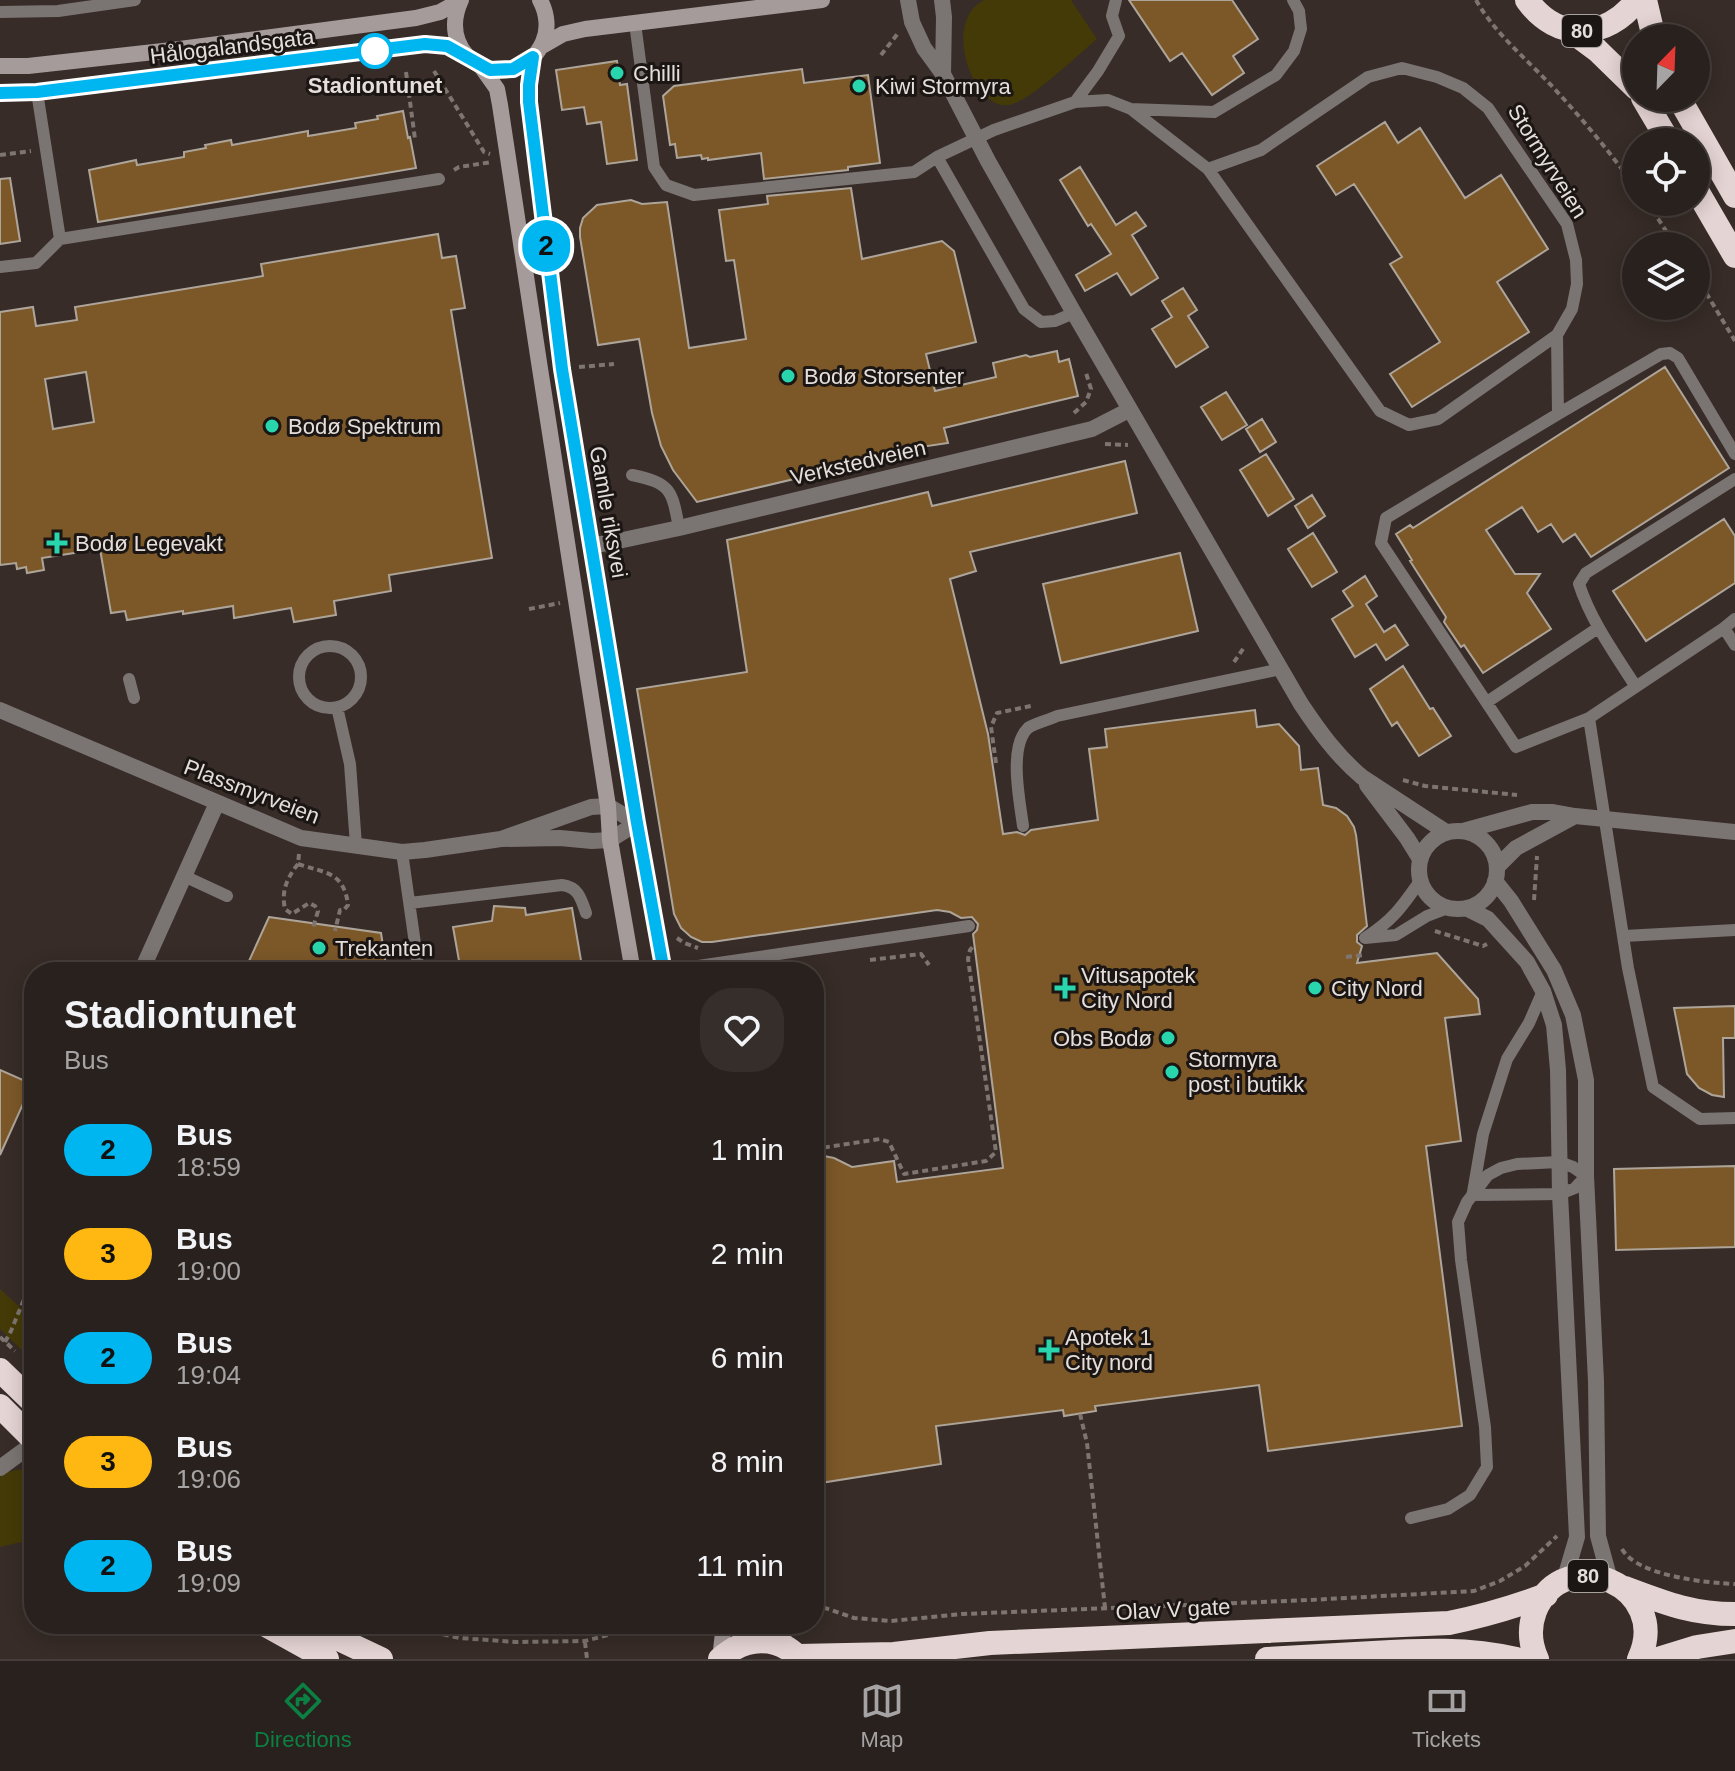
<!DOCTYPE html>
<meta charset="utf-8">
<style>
:root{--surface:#29211d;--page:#352e2a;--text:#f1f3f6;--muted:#a5a3a4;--line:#453e3b;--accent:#0b8043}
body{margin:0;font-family:Arial,sans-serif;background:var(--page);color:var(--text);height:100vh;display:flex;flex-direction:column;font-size:30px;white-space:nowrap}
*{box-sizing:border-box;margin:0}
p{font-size:26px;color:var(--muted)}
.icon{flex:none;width:44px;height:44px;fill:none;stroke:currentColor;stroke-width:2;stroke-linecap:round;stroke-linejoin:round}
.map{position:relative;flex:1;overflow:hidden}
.details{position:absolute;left:24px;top:962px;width:800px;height:672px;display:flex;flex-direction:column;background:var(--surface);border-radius:32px;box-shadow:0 4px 20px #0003,0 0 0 2px var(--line)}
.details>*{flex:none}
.badge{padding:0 16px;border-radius:26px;font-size:28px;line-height:52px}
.needle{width:52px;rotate:23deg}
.controls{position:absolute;left:1622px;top:24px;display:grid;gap:16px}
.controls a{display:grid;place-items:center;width:88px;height:88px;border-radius:50%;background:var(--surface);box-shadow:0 4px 20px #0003,0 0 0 2px var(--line);font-size:40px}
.map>.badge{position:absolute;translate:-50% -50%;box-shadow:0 0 0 4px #fff}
.round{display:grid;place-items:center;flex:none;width:84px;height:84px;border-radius:32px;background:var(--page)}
.head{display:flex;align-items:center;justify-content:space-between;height:136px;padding:0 40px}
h1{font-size:38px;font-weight:800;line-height:60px}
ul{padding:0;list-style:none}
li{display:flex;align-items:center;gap:24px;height:104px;padding:0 40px}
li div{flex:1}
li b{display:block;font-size:30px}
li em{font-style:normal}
li .badge{min-width:88px;font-weight:700;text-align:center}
.dock{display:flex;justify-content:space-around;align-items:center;height:112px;border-top:2px solid var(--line);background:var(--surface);font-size:22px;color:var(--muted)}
.dock a{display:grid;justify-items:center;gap:4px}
.dock .current{color:var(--accent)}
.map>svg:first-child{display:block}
.green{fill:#443a07}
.building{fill:#7c5829;stroke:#aea59a;stroke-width:2;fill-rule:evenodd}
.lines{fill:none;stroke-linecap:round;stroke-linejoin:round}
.path{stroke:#7e7570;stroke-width:4;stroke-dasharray:6 4;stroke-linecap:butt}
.lane{stroke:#7a7473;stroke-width:12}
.street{stroke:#7a7473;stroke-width:16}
.secondary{stroke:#a59b9a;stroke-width:16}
.highway{stroke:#e4d4d3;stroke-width:24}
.line-casing{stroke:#fff;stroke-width:18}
.line{stroke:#00b6f0;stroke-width:12}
.stop-dot{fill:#fff;stroke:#00b6f0;stroke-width:4}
.poi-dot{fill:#28d5ad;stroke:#1b1613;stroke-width:3}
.labels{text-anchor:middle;stroke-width:6;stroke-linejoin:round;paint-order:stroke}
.shield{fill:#1b1613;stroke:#a8a29e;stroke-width:2}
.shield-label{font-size:20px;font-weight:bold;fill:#e5deda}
.street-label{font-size:22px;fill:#e5deda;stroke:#1b1613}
.poi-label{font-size:22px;fill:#e5deda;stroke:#1b1613;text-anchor:start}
.stop-label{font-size:22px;font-weight:bold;fill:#e5deda;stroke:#1b1613}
</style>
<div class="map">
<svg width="1735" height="1659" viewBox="0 0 1735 1659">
<rect width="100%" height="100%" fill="#372c27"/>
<path class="green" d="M984,0H1071L1097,39C1079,54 1029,102 1009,105C973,110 941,22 984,0Z
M0,1289L34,1320V1362L0,1329Z
M34,1467V1539L0,1547V1477L7,1472Z"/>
<path class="building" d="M1129,0H1232L1258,39L1233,56L1244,73L1212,95L1182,53L1170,61Z
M617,61L620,85L627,84L637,160L607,164L601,122L587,124L584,107L562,110L556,70Z
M802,69L804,83L868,75L880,163L848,167V170L764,179L761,153L708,160V158L702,159L701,155L677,158L675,144L670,145L663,96L674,86Z
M403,111L408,138L410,137L416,168L98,222L89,170L136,160L137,165L184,157V152L206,148L205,145L231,140L232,145L308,131V136L356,128L355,123L378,119L377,116Z
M1385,122L1398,143L1420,128L1465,198L1501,175L1548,249L1497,282L1529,332L1412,407L1390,374L1440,342L1390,264L1402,257L1354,184L1336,195L1317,166Z
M1080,167L1116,225L1136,212L1146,226L1132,235L1158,278L1131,295L1117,273L1085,291L1076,275L1111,254L1091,224L1088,226L1060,180Z
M10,178L20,241L0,244V179Z
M851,188L862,259L942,241L954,251L976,342L926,354L935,391L996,377L993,363L1026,355L1030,357L1057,351L1059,362L1069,359L1078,396L944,428L948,443L887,452V457L697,502L673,470L661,446L652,413L639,339L598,345L580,237V228L583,218L597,205L631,200L642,204L667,202L689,348L746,339L734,260L726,261L719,210L768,204L767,196Z
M438,234L442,258L456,256L465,308L451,310L492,558L389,575L391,591L334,601L336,615L294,622L291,608L234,618L233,606L183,614V611L127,620L125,611L111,613L100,549L42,558L44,570L27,573L26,567L17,569L16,563L0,565V312L33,307L36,326L77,320L75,307L263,276L261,264ZM86,372L94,422L53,429L45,379Z
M1183,288L1197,310L1188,316L1208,347L1176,367L1152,329L1172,317L1162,301Z
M1665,367L1729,468L1591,557L1575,534L1563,542L1551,524L1538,532L1522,507L1486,530L1515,574H1540L1527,593L1551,629L1483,673L1464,645L1461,647L1444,622L1446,617L1410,561L1412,560L1396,534L1410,525L1413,528Z
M1226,392L1247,425L1222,440L1201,407Z
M1262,419L1276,442L1260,452L1246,429Z
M1266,454L1294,499L1268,516L1240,470Z
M1125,461L1137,513L970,552L976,571L950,579L988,734L1003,834L1017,832L1025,835L1031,830L1098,820L1089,749L1107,747L1105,729L1255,710L1257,727L1279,724L1299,746L1301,770L1318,768L1323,805L1336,808L1347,816L1354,827L1356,835L1367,926L1357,935V942L1362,946L1357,963L1437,953L1478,999L1480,1014L1445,1018L1461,1141L1426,1146L1462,1426L1268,1451L1259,1385L1095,1406L1096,1411L1064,1416L1063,1410L936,1426L941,1464L814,1484V1154L834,1158L852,1167L894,1161L897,1182L1003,1168L973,934L977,930L978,924L972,917L961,918L950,912L937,910L712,942H702L691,937L681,928L674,914L637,689L747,672L727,540L928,492L932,506Z
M1312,495L1325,516L1308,528L1295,506Z
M1724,519L1735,536V583L1646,641L1613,591Z
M1313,533L1337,572L1312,587L1288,549Z
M1180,553L1198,631L1061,663L1043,584Z
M1365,576L1377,596L1366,604L1384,632L1395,625L1408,645L1386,660L1376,644L1355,657L1332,619L1353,606L1343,591Z
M1403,666L1430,709L1433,708L1451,736L1419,756L1397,722L1392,726L1370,689Z
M494,906L525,908L526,915L572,908L583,972H461L453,927L492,921Z
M269,917L381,933L387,972H244Z
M1735,1006V1038H1723L1724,1097L1712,1095L1699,1088L1687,1074L1674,1008Z
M0,1070L32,1084L0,1155Z
M1735,1166V1247L1616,1250L1614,1169Z"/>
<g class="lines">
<path class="path" d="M1476,0C1494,32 1524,57 1549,83C1580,116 1609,151 1636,188
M881,55L899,32
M434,71L484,152L490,154
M406,72L415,139
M0,155L31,151
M454,170L459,167L492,162
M1647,202L1676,246
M1696,276L1735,341
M579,367L614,364
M1074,413L1086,402L1091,389L1086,373
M1105,444L1128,445
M529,609L560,603
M1234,662L1245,646
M996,763L991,727L997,713L1031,706
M1403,780L1425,786L1517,795
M299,854L298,864C324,873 344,871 348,905L344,910H340L335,931
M298,864C287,878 281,891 285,909L292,914L309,903L315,906L318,911L313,928
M1534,900L1537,856
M1435,931L1483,946L1487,944
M677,938L684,943L698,948
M1346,957L1364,955
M870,960L921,954L929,965
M814,1074L824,1147
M814,1149L880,1139L889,1142L904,1174L986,1161L996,1152L968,959L970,950L975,944
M0,1337L15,1351
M5,1342L11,1331L25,1297
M1080,1414L1087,1443L1105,1608
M1622,1549C1637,1576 1707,1583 1735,1584
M814,1550L825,1547
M814,1604L854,1618L891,1621L962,1614L1310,1600L1474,1591L1500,1581L1525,1566L1557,1536
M394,1624L460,1638L516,1642L585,1641L623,1631L642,1630L662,1624
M585,1642L587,1659"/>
<path class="lane" d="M0,12L58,11L135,0
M635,23L654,167L666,185L694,195L914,172L937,157L994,130L1075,102L1108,100L1131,109L1208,169L1380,411L1409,425L1438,419L1557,335L1572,309L1577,284L1576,260L1567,224L1488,108L1463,88L1437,77L1402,68L1368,77L1261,150L1208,169
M1075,102L1098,71L1119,36L1112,16L1116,0
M1131,109L1214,112L1276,75L1294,51L1301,29L1299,11L1293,0
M937,157L1024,309L1041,322L1055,321L1074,313
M60,239L439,179
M0,267L36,263L60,239L37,92
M1557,335L1558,414L1386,518L1381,543L1516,747L1589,718
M1558,414L1661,354L1670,353L1678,358L1735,454
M632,475C671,483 672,490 679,528
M1735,619L1724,628L1735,645
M1724,628L1589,718L1628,968L1653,1087L1700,1119L1735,1118
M299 677a31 31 0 1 1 62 0a31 31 0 1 1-62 0Z
M129,679L134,698
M1636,687C1615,654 1591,621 1579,584L1586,573L1735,479
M1487,702L1598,628
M337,707L350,764L356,845
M1023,826C1020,802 1008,747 1028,728C1035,723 1049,720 1057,716L1281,669
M402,852L419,972
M184,876L227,896
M1420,881C1402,907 1392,921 1365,938L1396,935L1427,916L1448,908
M410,903L562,885C578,887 581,898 586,913
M1624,936L1735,930
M664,971L969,926
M1473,1192L1483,1134L1507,1059L1529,1023L1543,991
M1411,1518L1448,1509L1470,1495L1487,1467L1485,1427L1461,1260L1458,1222L1467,1202L1488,1175L1501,1168L1517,1164L1559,1162L1573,1167L1586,1176L1575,1188L1560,1194L1472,1195"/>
<path class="street" d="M908,0L912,22L924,48L943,74L988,161L1074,313L1301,704C1319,731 1337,756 1362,777L1446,832
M942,0L944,17L943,74
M592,545L609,543L679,528L1092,429L1129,410
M0,710L301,838L402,852L425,850L501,839L560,838L592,841L610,840L637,823L608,806L591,807L501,839
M1367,785L1407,838L1420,859
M1419 870a39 39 0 1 1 78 0a39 39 0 1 1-78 0Z
M1463,831L1532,812H1553L1575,816L1735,832
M1497,867L1516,848L1575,816
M1495,881L1511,901L1554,970L1573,1015L1586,1080V1176L1596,1381L1598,1536L1610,1580
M1466,908L1488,919L1527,962L1543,991L1554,1025L1558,1070L1560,1194L1577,1537L1564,1581
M141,972L217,803
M0,1468L34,1443"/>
<path class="secondary" d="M461,0C432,63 517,99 543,42C549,29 547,13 540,0
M542,46L563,34L585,29L822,0
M533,57L529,85V102L562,369L637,823L664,972
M480,65L497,89L500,105C534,339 573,572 608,806L610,840L633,972
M0,66H28L172,50L416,18L440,12L460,1
M0,93L37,92L425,44L447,46L466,56
M777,1624L788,1648
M720,1659L724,1624"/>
<path class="highway" d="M1527,0C1557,42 1607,40 1637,0
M1645,0L1654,38
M1570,30L1597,50L1636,88
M1643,98L1669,142
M1679,98L1735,196
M1696,189L1735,256
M0,1370L34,1403
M0,1406L34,1440
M1625,1588C1665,1603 1692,1614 1735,1614
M264,1624L327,1659
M307,1624L381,1659
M798,1656L894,1654L990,1643L1449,1623C1483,1616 1514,1607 1546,1595
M720,1659C744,1637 777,1634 800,1659
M1267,1659C1303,1657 1338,1655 1373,1653C1421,1650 1469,1648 1516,1659
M1537,1659C1530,1644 1529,1627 1535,1611C1565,1540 1673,1587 1639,1659
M1658,1659L1697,1647L1735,1641"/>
</g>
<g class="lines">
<defs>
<path id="line" d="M0,93L37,92L425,44L447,46L490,70L513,69L533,57L529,85V102L562,369L637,823L664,972"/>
</defs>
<use href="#line" class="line-casing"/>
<use href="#line" class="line"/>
</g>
<circle class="stop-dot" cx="375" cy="51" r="16"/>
<g class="poi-dot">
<circle cx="617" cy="73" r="8"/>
<circle cx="859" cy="86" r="8"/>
<circle cx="788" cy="376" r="8"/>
<circle cx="272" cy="426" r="8"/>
<path d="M53 531h8v8h8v8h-8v8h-8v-8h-8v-8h8z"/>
<circle cx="319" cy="948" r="8"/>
<path d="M1061 976h8v8h8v8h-8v8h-8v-8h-8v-8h8z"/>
<circle cx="1315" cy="988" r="8"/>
<circle cx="1168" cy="1038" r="8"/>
<circle cx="1172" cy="1072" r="8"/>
<path d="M1045 1338h8v8h8v8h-8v8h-8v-8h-8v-8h8z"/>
</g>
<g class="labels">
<g class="shield">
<rect x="1562" y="15" width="40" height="32" rx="6"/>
<rect x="1568" y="1560" width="40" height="32" rx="6"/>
</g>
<g class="shield-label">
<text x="1582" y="38">80</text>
<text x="1588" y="1583">80</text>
</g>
<g class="street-label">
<text transform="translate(232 46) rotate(-7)" y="8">Hålogalandsgata</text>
<text transform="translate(1548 161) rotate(58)" y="8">Stormyrveien</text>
<text transform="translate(858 462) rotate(-13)" y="8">Verkstedveien</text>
<text transform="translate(609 512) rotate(80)" y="8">Gamle riksvei</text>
<text transform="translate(252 791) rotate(21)" y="8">Plassmyrveien</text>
<text transform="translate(1173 1609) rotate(-3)" y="8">Olav V gate</text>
</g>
<g class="poi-label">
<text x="633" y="81">Chilli</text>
<text x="875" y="94">Kiwi Stormyra</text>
<text x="804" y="384">Bodø Storsenter</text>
<text x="288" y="434">Bodø Spektrum</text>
<text x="75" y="551">Bodø Legevakt</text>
<text x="335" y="956">Trekanten</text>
<text x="1081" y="983">Vitusapotek<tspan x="1081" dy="25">City Nord</tspan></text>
<text x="1331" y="996">City Nord</text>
<text x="1152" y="1046" text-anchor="end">Obs Bodø</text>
<text x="1188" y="1067">Stormyra<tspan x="1188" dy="25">post i butikk</tspan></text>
<text x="1065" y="1345">Apotek 1<tspan x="1065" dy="25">City nord</tspan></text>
</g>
<g class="stop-label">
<text x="375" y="93">Stadiontunet</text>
</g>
</g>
</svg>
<div class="controls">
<a><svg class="needle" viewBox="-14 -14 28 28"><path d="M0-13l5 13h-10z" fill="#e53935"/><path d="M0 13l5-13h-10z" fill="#a5a3a4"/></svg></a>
<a><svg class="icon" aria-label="locate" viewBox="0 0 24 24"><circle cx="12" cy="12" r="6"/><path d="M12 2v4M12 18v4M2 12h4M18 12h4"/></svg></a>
<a><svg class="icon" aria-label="layers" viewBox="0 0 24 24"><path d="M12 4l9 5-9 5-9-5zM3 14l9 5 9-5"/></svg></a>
</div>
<b class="badge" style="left:546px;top:246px;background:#00b6f0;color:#111">2</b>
<section class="details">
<div class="head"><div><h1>Stadiontunet</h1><p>Bus</p></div><a class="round"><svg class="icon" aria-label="heart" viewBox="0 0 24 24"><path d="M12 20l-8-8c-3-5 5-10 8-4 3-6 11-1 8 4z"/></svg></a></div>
<ul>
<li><span class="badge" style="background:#00b6f0;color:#111">2</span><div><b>Bus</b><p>18:59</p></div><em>1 min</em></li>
<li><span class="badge" style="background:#feb811;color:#111">3</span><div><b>Bus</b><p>19:00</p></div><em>2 min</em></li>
<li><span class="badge" style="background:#00b6f0;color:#111">2</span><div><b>Bus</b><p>19:04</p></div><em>6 min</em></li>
<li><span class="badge" style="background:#feb811;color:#111">3</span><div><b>Bus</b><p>19:06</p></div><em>8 min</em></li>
<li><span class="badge" style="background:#00b6f0;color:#111">2</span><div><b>Bus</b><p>19:09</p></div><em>11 min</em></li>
</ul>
</section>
</div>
<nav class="dock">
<a class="current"><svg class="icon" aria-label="directions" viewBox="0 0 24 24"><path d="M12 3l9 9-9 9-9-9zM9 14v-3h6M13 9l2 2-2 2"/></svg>Directions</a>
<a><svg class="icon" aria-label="map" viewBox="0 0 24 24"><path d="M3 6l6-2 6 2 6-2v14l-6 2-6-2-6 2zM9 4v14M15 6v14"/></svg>Map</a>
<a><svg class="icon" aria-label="tickets" viewBox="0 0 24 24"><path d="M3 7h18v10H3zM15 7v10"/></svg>Tickets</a>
</nav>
